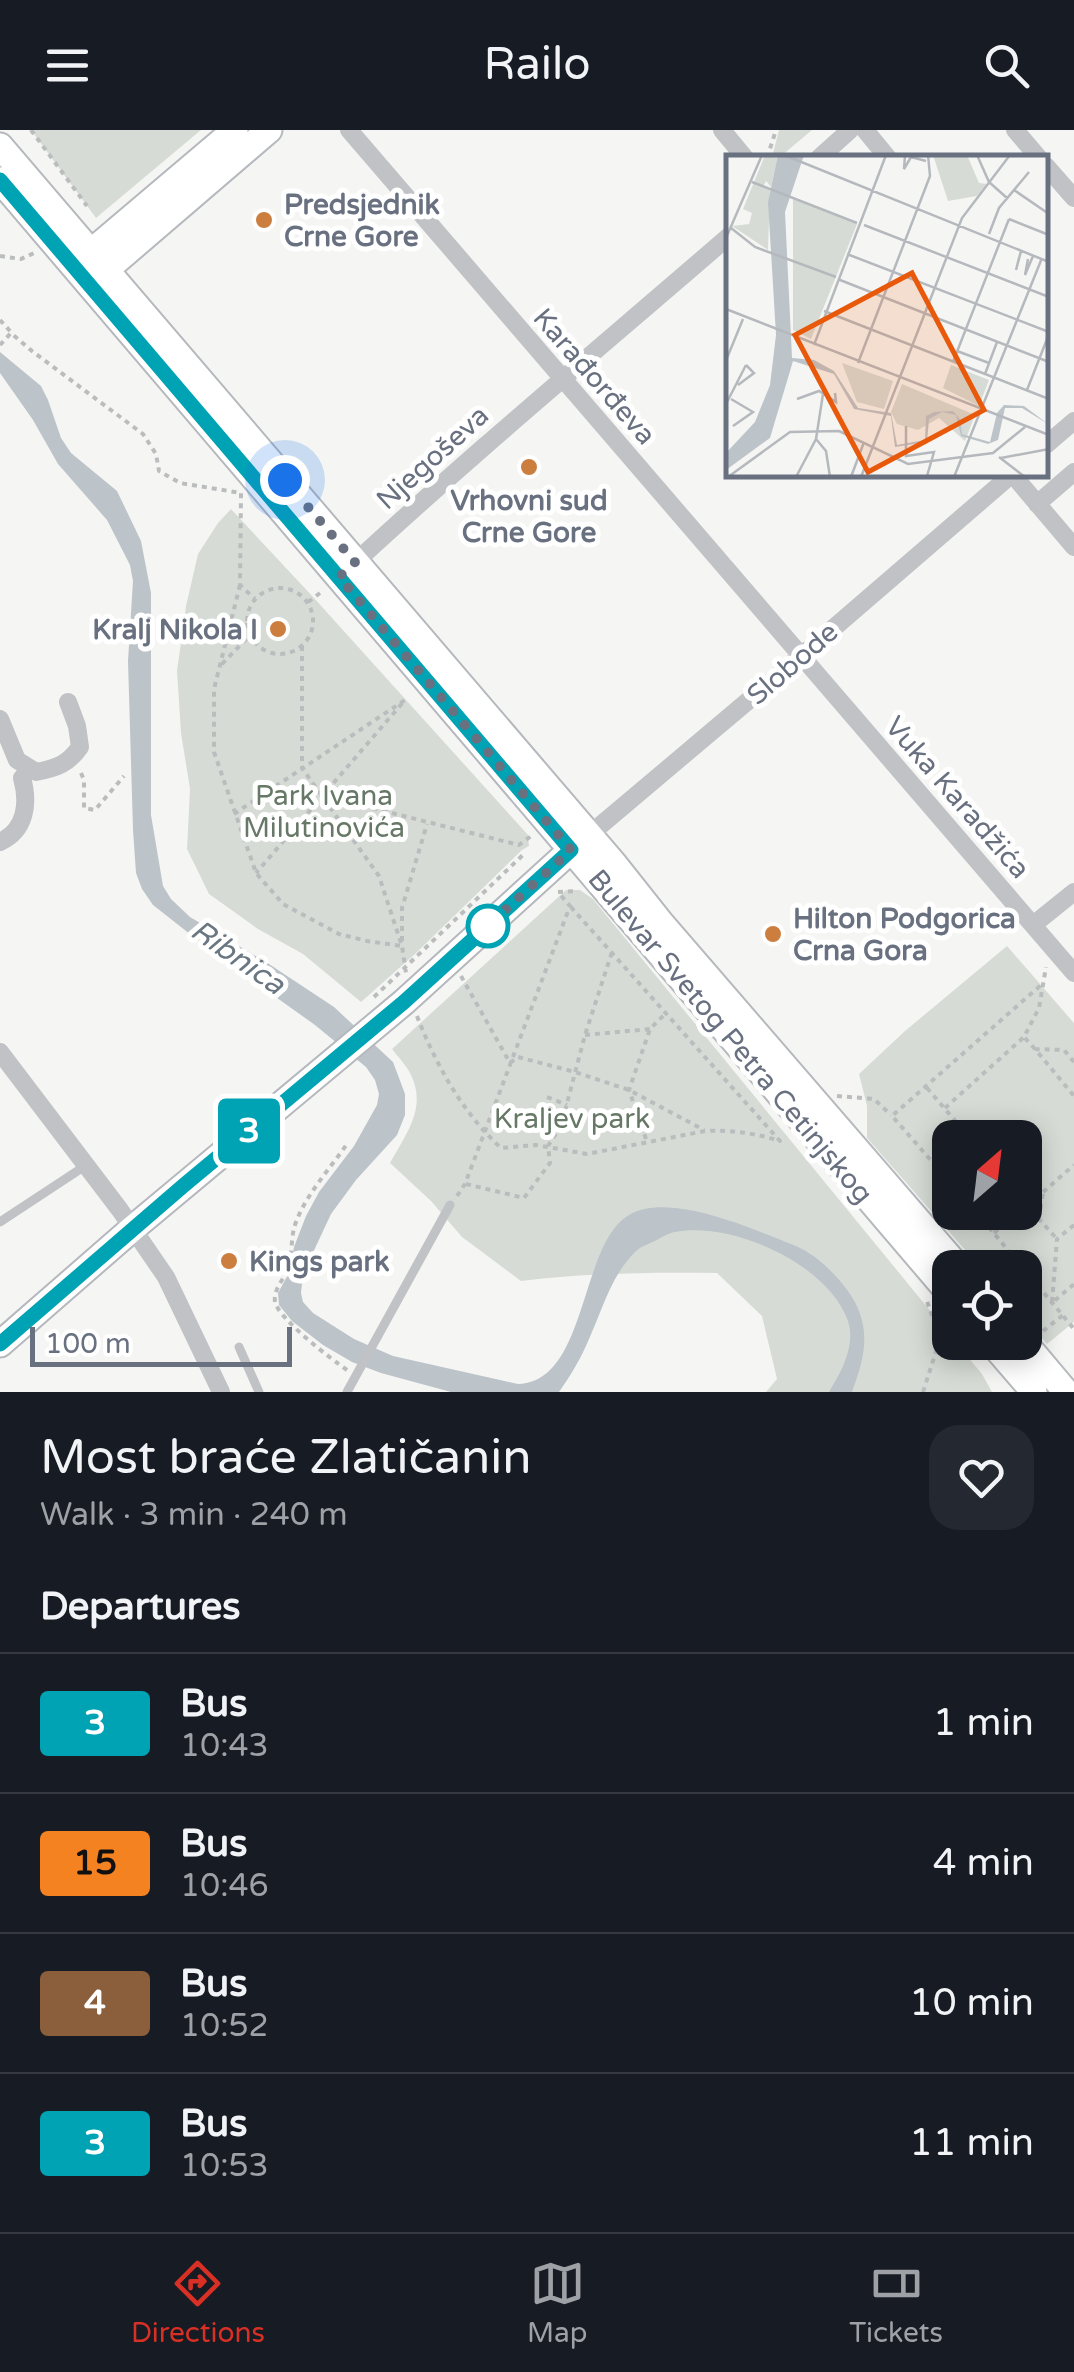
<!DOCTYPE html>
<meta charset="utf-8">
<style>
:root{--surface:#171b24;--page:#242831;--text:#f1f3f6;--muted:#9ea1a6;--line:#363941;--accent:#d93025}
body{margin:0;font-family:"Varela Round",sans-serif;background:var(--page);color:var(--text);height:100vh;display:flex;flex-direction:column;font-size:38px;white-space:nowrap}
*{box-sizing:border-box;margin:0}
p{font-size:32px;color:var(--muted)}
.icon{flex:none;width:55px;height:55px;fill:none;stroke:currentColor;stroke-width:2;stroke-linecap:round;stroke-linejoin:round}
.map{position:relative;height:1262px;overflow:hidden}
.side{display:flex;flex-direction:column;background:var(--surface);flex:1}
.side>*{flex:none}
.badge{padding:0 20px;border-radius:8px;font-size:35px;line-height:65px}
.needle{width:65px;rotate:28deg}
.fabs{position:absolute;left:932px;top:990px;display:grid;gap:20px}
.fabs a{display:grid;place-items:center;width:110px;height:110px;border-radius:20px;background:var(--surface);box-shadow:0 5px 25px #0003;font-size:50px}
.scale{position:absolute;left:30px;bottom:25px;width:262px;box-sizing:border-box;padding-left:10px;border:5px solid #697180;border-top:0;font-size:28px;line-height:35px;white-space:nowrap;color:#697180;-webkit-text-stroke:8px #fff;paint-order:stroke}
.you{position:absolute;width:50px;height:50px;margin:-25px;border:8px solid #fff;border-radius:50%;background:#1a73e8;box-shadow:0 0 0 15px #1a73e833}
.map>.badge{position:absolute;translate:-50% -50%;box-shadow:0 0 0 5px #fff}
h2{padding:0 40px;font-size:38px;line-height:90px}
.round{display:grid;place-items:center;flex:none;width:105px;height:105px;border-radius:30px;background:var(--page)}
.overview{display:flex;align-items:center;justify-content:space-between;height:170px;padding:0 40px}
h1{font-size:48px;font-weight:600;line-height:75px}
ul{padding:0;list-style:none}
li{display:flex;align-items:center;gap:30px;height:140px;padding:0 40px;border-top:2px solid var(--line)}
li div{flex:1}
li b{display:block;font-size:38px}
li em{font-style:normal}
li .badge{min-width:110px;font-weight:700;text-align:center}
header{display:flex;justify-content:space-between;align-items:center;height:130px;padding:0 40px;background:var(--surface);font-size:45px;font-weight:600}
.tab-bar{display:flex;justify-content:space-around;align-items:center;height:140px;border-top:2px solid var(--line);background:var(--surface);font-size:28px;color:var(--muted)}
.tab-bar a{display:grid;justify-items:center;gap:5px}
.tab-bar .current{color:var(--accent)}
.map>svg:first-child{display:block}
.green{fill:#d6dcd5;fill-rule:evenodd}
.water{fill:#bcc3c9}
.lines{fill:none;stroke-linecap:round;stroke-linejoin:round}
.secondary-casing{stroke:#b5b8bd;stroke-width:29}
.path{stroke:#babcbe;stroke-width:4;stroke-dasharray:5 5;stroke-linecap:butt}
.lane{stroke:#c0c2c6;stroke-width:9}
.street{stroke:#c0c2c6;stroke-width:18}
.secondary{stroke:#fff;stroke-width:25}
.line-casing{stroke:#fff;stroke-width:22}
.line{stroke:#00a3b4;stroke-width:15}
.walk{stroke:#697180;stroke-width:10;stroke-dasharray:0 18}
.poi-dot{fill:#cc7e3e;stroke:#fff;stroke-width:4}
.stop-dot{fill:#fff;stroke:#00a3b4;stroke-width:5}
.labels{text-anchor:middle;stroke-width:10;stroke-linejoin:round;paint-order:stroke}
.poi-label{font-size:28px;font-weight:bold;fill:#697180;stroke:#fff;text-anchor:start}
.street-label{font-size:28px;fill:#697180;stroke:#fff}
.park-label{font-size:28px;fill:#677867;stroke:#fff}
.water-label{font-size:30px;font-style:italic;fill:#6a7783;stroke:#fff}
.inset-road{fill:none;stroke:#b5b9be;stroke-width:2.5}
.view{fill:#e8590c;fill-opacity:0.15;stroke:#e8590c;stroke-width:5}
.inset-edge{fill:none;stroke:#697180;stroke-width:5}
</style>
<header><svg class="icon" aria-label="menu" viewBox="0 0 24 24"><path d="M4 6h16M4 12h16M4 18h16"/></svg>Railo<svg class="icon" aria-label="search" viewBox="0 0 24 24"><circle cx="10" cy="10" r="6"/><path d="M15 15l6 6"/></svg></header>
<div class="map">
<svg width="1074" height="1262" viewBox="0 0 1074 1262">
<rect width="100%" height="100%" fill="#f5f6f3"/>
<path class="green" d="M31,0H201L96,88Z
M779,0H812L780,27H772Z
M231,379L314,468L528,705L529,716L522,720L415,824L361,872L303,824L258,799L209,764L187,719L190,659L181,603L177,541L186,476L198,424L218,393Z
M566,760H580L593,769L950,1205V1212L956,1213L982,1244L992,1262H766L777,1249L762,1186L717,1143C651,1142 587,1143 521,1151L462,1107L431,1071L390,1033C406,1004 427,978 411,945C407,936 398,927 392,919Z
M1007,816L1074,893V1192L1047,1214L1025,1189V1138L980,1137L867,1008V976L859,944L905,901ZM950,1008H1025V1082H950Z"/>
<path class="water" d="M0,222L41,256L48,270L61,308L71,323L117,361L141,411L151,463V685L163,756L171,769L190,787L269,834L334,877L393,932L405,964V985L397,1005L356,1050L331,1084L303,1144L301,1163L303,1172L313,1183L354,1209L393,1226L518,1254C588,1252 579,1114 629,1085C666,1063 740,1094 776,1108C785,1112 795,1115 804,1120C824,1131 851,1159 859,1181C870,1209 862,1235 852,1262H829C841,1242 856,1216 848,1191C828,1134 732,1091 675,1102C668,1103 661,1108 655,1111C648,1114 640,1117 635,1122C611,1146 603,1178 589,1209C581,1228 571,1245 559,1262H451L381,1243L352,1232L323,1215L292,1191L279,1175L278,1163L290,1141L294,1117L306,1086L319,1062L354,1016L377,975L379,964L375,950L366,937L315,895L214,823L153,775L142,759L136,743L133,700L128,531L133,451L130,435L107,390L58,334L33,290L0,243Z"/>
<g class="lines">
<defs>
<path id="secondary" d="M0,16L615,735L661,793L959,1138
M0,50L950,1164
M78,133L235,0
M93,151L269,0
M991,1212L1034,1262
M1024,1212L1066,1262
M0,1214L132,1099L404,872L581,711"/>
</defs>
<use href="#secondary" class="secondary-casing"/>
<path class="path" d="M31,0L87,76
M767,28L776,0
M0,126L21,129L34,123
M0,190L10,201
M0,215L11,203L32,221L143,304L156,324L159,341L180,353L241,363L240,455L255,469
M240,455L214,559V622L256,743L283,774L339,804L367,811L402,816
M247 491a33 33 0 1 1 66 0a33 33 0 1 1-66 0Z
M308,472L324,460
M302,516V638L379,746L402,816L406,843
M222,534L250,505
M81,643L84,650V678L95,680L124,646
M324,666L519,715L534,704
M234,684L405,570L256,743
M558,762L578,761
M402,811V778L427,694
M461,846L510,933L518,927L575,942L629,960L704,1000
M374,867L525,723
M417,886C436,935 462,982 501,1018L536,1015L587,1024L705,1001C732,1000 755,1003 780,1011L570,776
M585,905L650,899
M1035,919L1024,907L1039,878L1046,837
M1074,932L1064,920L1035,919L1074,966
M927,958L970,1008
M837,966L874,969L891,985
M547,967L567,975
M945,978L1024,907
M646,1009L629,960L650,899L667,882
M950,1052L892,986L1041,855
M466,1054L524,1068L550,1033L548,1016L561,996L585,905L612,822
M1025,1060L1043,1062L1039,1089
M1043,1062L1074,1035
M457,1066L465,1054L570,776L558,762
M976,1082L1023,1138
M1074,1095L1057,1109L1052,1173L1074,1154
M994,1103L1012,1087L1039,1089L1057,1109
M1025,1140L1074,1199
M1043,1201L1063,1185
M347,1240C331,1229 279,1189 275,1172C273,1159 285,1148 289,1137C292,1125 291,1111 294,1098C303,1068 329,1040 347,1014
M923,1262L940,1209L927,1171"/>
<path class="lane" d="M0,1092L85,1036
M239,1217L259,1262
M347,1262L450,1075"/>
<path class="street" d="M349,0L1074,843
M722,0L745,28
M865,0L888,28
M1015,0L1039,28
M819,28L850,0
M1046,36L1074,68
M1046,315L1074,291
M1013,345L1074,417
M1037,374L1074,342
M349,438C472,324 602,216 729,106
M0,589L17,630L36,642C57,638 68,634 80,617L77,596L68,572
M589,705L800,527L1011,345
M0,712C26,700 29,673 22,648
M1033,795L1074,762
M0,922L120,1080L166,1147L221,1262"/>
<use href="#secondary" class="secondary"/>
</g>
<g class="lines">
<defs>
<path id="line" d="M0,50L571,720L404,872L183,1056L0,1214"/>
</defs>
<use href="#line" class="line-casing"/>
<use href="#line" class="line"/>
<path class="walk" d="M285,350L355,432L339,447L571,720L480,803L488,796"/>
</g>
<g class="poi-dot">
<circle cx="264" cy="90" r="10"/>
<circle cx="529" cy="337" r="10"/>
<circle cx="278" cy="499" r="10"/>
<circle cx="773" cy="804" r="10"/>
<circle cx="229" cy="1131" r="10"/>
</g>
<circle class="stop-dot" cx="488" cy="796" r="20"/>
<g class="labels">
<g class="poi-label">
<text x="284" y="84">Predsjednik<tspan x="284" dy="32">Crne Gore</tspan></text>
<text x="529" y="380" text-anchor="middle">Vrhovni sud<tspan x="529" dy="32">Crne Gore</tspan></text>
<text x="258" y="509" text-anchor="end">Kralj Nikola I</text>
<text x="793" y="798">Hilton Podgorica<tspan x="793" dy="32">Crna Gora</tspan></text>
<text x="249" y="1141">Kings park</text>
</g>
<g class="street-label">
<text transform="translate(595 246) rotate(49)" y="10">Karađorđeva</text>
<text transform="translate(432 327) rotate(-42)" y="10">Njegoševa</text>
<text transform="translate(792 533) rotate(-41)" y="10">Slobode</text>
<text transform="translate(958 667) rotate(49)" y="10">Vuka Karadžića</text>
<text transform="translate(731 906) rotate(50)" y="10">Bulevar Svetog Petra Cetinjskog</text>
</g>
<g class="park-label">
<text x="324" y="675">Park Ivana<tspan x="324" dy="32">Milutinovića</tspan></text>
<text x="572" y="998">Kraljev park</text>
</g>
<g class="water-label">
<text transform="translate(238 827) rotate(35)" y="10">Ribnica</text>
</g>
</g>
<g transform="translate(726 25)">
<rect width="322" height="322" fill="#f5f6f3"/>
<path d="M39,0L52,1L45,32L40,26L37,32L44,35L42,95L6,71L23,69L26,58L17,54ZM207,0H241L253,28L261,29L251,41L222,46ZM67,44L131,69L85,184L67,175ZM116,208L167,226L158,254L131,247ZM225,210L263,225L253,251L217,233ZM176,229L249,260L239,286L213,263L192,275L171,269L165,257Z" fill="#d6dcd5"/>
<path d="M52,0H78L59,57L66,203L88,205L108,216L132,253L165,258L171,290L199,285L200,261L208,257L227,256L234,264L236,279L264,287L271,258L278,250L298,251L322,269L296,253H279L272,285L262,289L235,281L230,260L216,257L203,264L201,287L169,292L165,261L128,254L108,219L67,206L44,283L0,315V298L29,267L44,230L50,180L42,47Z" fill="#bcc3c9"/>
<path class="inset-road" d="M58,0L323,107M179,0L178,14L185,2L200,6M251,0L263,27L281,43M26,27L131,68M288,35L323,59M283,64L323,80M138,70L323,142M5,73L29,92L110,122M263,79L273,53L303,17M0,83L36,0M121,99L323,177M293,103L290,115L295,96M302,104L299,120L307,101M114,125L323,207M0,154L323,280M98,156L323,244M88,190L160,0M231,196L263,208M1,203L17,164M227,207L283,64M132,208L204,21L202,0M259,219L271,187M12,230L28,218L20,210M301,235L323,179M5,244L27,257L7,271M71,244L93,236L110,247L109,238M0,249L20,210M180,271V301L208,297L201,321M90,284L100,296L104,322M273,302L299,322M275,303L323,294M2,322L64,277L113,276L182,309L267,298L299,272M70,322L90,284L97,239M125,322L138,287M135,322L236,63L284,0M228,322L316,103"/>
<path class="view" d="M186,118L258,255L142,317L69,180Z"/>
<rect width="322" height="322" class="inset-edge"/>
</g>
</svg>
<div class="fabs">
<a><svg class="needle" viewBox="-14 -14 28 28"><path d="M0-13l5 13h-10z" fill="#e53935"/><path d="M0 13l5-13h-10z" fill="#9ea1a6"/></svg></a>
<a><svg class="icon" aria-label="locate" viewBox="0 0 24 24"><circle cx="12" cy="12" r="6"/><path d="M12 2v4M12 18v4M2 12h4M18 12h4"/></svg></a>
</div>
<div class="scale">100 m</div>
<div class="you" style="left:285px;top:350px"></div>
<b class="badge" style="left:249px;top:1001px;background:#00a3b4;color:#fff">3</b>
</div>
<section class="side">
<div class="overview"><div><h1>Most braće Zlatičanin</h1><p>Walk · 3 min · 240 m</p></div><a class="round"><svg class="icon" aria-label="heart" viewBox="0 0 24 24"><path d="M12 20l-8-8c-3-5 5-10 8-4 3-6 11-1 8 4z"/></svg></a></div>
<h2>Departures</h2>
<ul>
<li><span class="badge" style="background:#00a3b4;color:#fff">3</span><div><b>Bus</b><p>10:43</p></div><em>1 min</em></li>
<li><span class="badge" style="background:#f58220;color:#111">15</span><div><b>Bus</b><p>10:46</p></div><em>4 min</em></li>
<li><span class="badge" style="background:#8b5e3c;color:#fff">4</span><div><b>Bus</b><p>10:52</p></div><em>10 min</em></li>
<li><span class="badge" style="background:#00a3b4;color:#fff">3</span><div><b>Bus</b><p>10:53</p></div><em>11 min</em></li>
</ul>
</section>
<nav class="tab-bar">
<a class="current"><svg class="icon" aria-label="directions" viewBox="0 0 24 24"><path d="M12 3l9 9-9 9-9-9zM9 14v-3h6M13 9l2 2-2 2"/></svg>Directions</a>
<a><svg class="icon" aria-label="map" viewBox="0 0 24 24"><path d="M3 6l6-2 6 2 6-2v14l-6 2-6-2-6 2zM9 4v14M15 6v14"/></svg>Map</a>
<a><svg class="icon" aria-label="tickets" viewBox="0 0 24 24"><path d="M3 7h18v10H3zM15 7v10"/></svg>Tickets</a>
</nav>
